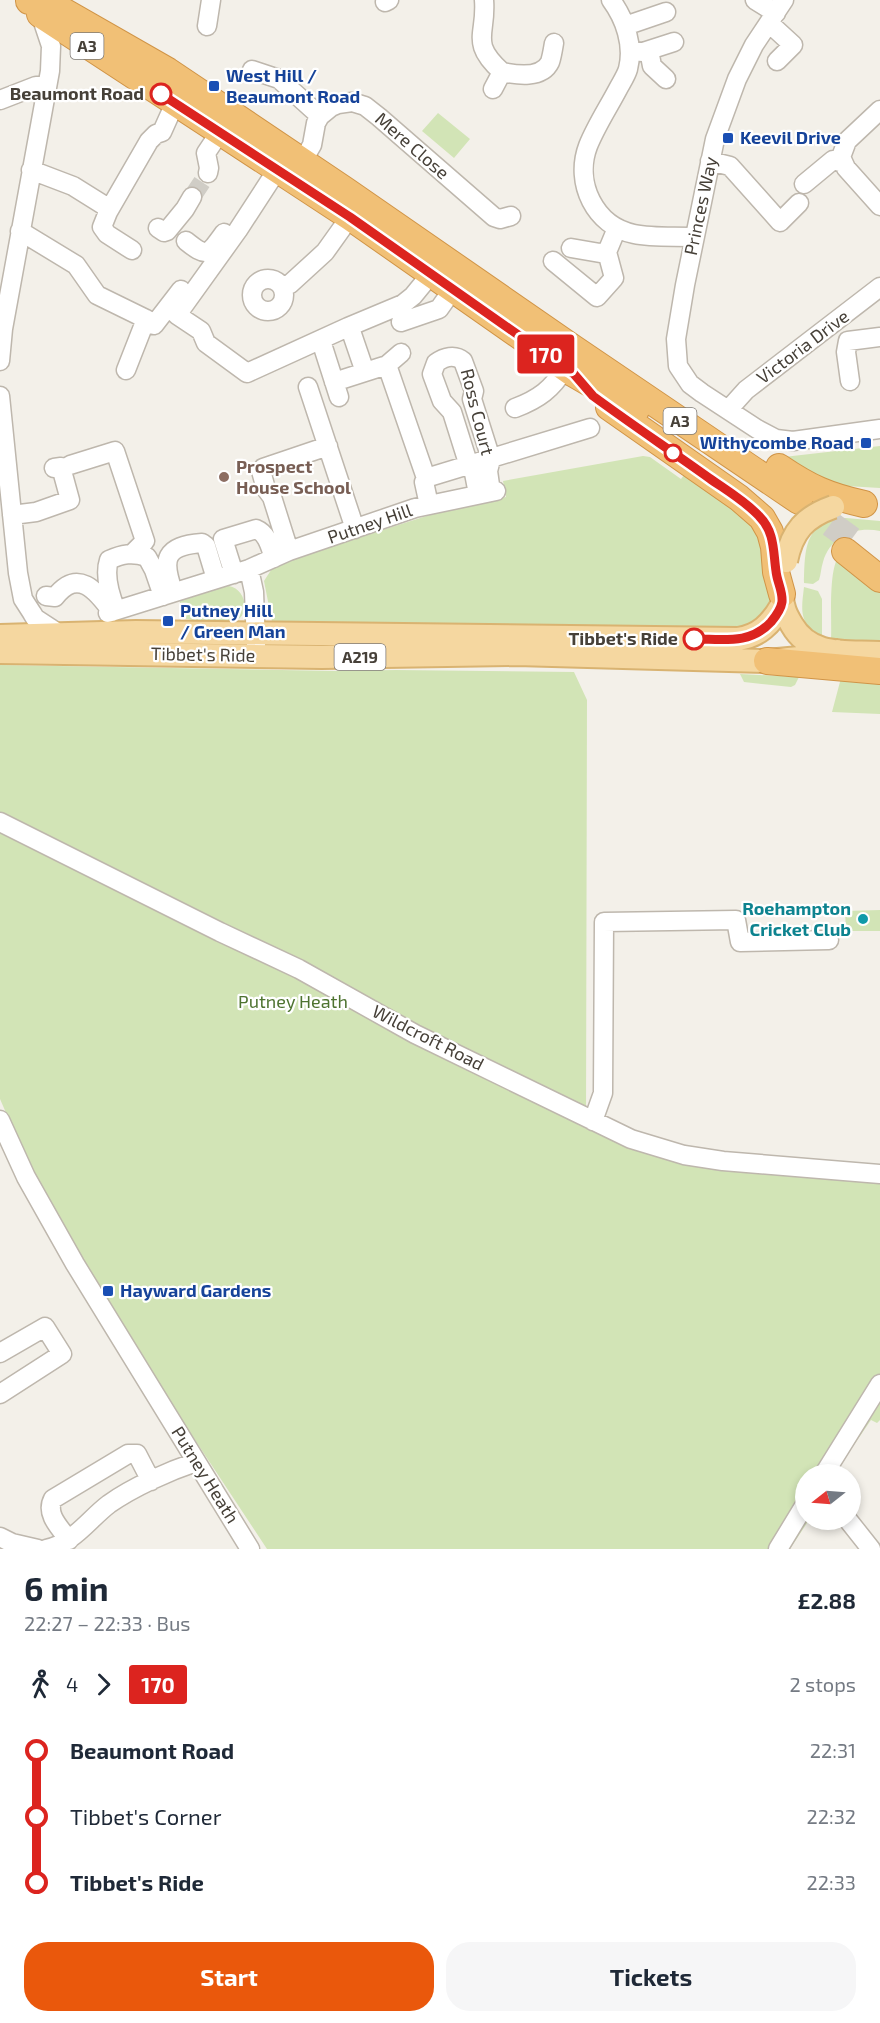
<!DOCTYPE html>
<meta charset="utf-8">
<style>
:root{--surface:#fff;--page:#f6f6f7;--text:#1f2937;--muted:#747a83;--accent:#ea580c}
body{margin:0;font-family:"Exo 2",sans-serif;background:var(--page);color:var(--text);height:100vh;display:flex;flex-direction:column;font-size:22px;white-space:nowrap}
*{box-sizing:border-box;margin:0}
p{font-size:20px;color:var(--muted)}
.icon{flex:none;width:33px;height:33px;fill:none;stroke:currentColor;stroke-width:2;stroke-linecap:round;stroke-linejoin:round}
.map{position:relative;height:1549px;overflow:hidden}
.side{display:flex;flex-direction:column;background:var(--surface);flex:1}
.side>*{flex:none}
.badge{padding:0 12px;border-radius:4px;font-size:21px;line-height:39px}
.needle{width:39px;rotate:253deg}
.controls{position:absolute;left:795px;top:1464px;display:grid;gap:12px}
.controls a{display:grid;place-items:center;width:66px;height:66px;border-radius:50%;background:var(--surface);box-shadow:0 3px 9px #0003;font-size:30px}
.map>.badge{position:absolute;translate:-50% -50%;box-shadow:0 0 0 3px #fff}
.legs{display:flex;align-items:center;gap:9px;height:66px;padding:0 24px;font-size:20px}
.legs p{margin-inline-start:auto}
.overview{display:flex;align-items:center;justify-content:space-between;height:102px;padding:0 24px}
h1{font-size:33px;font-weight:700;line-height:45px}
.button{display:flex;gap:12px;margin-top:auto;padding:12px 24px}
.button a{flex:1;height:69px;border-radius:24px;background:var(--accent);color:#fff;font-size:24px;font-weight:700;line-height:69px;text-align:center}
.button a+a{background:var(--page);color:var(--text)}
ul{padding:0 24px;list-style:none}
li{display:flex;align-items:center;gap:21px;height:66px;font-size:22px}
li i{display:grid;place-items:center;width:9px;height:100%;margin:0 8px;background:currentColor}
li i::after{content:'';width:15px;height:15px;margin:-8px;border:4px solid;border-radius:50%;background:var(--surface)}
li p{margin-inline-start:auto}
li:first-child i{background:linear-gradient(#0000 50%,currentColor 0)}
li:last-child i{background:linear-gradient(currentColor 50%,#0000 0)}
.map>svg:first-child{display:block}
.green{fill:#d2e4b6}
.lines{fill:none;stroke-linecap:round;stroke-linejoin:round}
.minor-tunnel{stroke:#d0cdc6;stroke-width:18;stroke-dasharray:18 9;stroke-linecap:butt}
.highway-tunnel{stroke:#d0cdc6;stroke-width:26;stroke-dasharray:26 13;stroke-linecap:butt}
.minor-casing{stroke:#beb7ad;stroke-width:21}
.major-casing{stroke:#d9b371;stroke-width:26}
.highway-casing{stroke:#d09447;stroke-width:28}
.minor{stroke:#fff;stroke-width:18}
.major{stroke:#f5d7a0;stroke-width:22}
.highway{stroke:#f1c076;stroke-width:26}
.major-bridge-casing{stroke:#d9b371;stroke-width:26;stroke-linecap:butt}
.major-bridge{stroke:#f5d7a0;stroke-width:22}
.line-1-casing{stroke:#fff;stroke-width:14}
.line-1{stroke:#dc241f;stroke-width:9}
.transit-dot{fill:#1a4fb4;stroke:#fff;stroke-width:2}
.stop-1-dot{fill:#fff;stroke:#dc241f;stroke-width:3}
.education-dot{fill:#8d6e63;stroke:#fff;stroke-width:2}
.culture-dot{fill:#0f9aa8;stroke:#fff;stroke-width:2}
.labels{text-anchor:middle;stroke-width:4.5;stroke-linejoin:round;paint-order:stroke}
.shield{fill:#fff;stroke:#7e7974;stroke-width:1.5}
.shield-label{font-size:16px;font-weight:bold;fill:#464038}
.transit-label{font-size:18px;font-weight:bold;fill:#164399;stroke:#fff;text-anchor:start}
.stop-label{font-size:18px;font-weight:bold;fill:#464038;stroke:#fff;text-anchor:end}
.street-label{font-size:18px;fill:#464038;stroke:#fff}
.education-label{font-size:18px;font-weight:bold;fill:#785e54;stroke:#fff;text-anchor:start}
.culture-label{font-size:18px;font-weight:bold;fill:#0d838f;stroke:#fff;text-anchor:end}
.park-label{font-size:18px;fill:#4e7330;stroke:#fff}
</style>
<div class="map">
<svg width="880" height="1549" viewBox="0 0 880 1549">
<rect width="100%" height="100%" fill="#f3f0e9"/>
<path class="green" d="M438,113L470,139L454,158L422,131Z
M880,446V488L829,485L775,458Z
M643,456L650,457L681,479L687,471L752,514L771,559L769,602L764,614L743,630L381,626L272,622L264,581L273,567L285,561L458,506L506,497L503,481Z
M846,518L880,521V531C856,526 830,536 823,562C821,568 821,574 819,580L813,584L804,583C805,549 804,521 846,518Z
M839,556L880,589V643L831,639C832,621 828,570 839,556Z
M229,586C246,589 252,616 233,622C221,627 193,619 180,618V601L213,589Z
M804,587L818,591L822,599V638C799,623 801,612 804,587Z
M0,665L335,671L396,670L574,672L587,700L586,1125L660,1158L698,1166L880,1182V1420L877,1423L871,1420L834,1474H806V1520H809L790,1549H267L164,1393L89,1271L34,1177L0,1099Z
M740,674L799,677L795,685L791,687L744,682Z
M841,678L880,681V714L832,712Z
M880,910V931H846L845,911Z"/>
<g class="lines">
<path class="minor-tunnel" d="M192,197L208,173"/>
<path class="highway-tunnel" d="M799,501L858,544"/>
<defs>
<path id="minor" d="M484,0C487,35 469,42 502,72C517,75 542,79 550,62C552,56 553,49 554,43
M611,0C625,19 634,45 628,69C626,76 621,83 618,89C608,108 596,126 588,146C574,183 595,226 634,234C653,238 675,236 694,237
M755,0L776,13
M784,0L754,45L737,79L715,139L685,285L676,339L678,366L690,384L702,393L757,429L776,439L793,441L880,429
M385,2L389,0
M769,23L793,45L777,61
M207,26L211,0
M625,26L666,12
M649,50L652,66L666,79
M630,51L643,52L674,42
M252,70L279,79L320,116
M493,89L502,72
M0,100L36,86H47
M880,110L847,141L841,157L846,168L880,206
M710,161L730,166L780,222L799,203
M302,162L312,145L316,123L320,116L331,107L338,104L352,102L365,106L379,117L494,217L500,219L511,216
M31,170L73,186L105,206
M277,170L238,230L177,315L201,331L206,343L247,373L348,327L403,304L413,296L431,274
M208,173L209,168L206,153L220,132
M804,184L833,160L843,163
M158,228L164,232L167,231L185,209L192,197
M20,231L76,265L97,295L146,319L154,325L181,290
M186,241C207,258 208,255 224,233
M571,248L600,253L607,252
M132,250L107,234L102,227L108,212L149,141L156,134L162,132L175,103
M553,261L597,297L614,278L607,252L617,228
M252 295a16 16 0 1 1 32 0a16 16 0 1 1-32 0Z
M282,287L290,284L325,252L350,217
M401,322L439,309L453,289
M352,334L365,372
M323,347L339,397
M0,361L3,329L50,71L51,46L41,16
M387,365L401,353
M126,370L146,319
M850,381L846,352L848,341L880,337
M334,382L387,365L426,478L424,482L429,505
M308,387L355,529
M0,396L18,573L23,599L32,613L35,618L58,633
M515,408C539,399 552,389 565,368
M728,410L746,390L880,287
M70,465L115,451L145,541L134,552
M426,478L590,428
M478,494L474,473L469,466L452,412L442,401L432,374L436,363C444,357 455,354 463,361L474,391L472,399L491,459L488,471L491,492
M12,515L36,512L70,500L61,467L54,468
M289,551L272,497L266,489L261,471L263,468L328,446
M249,569L254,592L256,645
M234,574L223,539L256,529C268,534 270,547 274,558
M173,591C162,559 164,546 202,543L206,546L216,579
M46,596L55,597C78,568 96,590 112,612
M116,610C110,595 104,575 109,560C122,554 132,552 147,557L154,570L163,596
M108,613L249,569L289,551L415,508L496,491
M0,822L220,932L299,969L415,1034L631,1139L684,1155L723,1161L880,1174
M0,1120L26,1177L75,1264L250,1549
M593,1121L603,1093L604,922L736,920L740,942L829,940
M0,1353L45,1327L62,1354L0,1394
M824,1474L880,1384
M848,1520L871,1549
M0,1537L12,1543L38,1549
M69,1540C60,1528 45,1514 53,1499L128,1454H137L151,1481
M46,1549C74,1543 88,1520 109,1504C133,1487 169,1471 196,1462
M778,1549L806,1503"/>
<path id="major" d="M782,595C782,607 786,615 792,625C811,658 847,651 880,653
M0,636L136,632L738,639C759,636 771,624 782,605
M0,652L322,657L517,654L767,661L821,656L837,651"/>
<path id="highway" d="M29,1L51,4L168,71L345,190L573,348L799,501
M40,14L350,217L574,374L636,410
M609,407L739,498L762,518L770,532L774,547L776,572L782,594
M779,467C810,488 828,496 864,504
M845,551L880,579
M767,661L880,671"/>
</defs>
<use href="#minor" class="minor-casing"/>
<use href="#major" class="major-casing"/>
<use href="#highway" class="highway-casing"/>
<use href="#minor" class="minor"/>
<use href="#major" class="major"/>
<use href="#highway" class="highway"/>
<defs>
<path id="major-bridge" d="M786,561C792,531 805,517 833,507"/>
</defs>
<use href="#major-bridge" class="major-bridge-casing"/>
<use href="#major-bridge" class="major-bridge"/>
</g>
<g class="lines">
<defs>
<path id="line-1" d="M161,94L350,217L574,374L593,396C631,424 670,450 709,478C726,490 745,501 759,516C775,532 773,551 776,571C777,582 783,591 782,602C781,609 776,616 771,622C750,645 723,639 694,639"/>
</defs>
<use href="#line-1" class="line-1-casing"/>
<use href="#line-1" class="line-1"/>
</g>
<g class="transit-dot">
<rect x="208" y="80" width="12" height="12" rx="3"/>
<rect x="722" y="132" width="12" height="12" rx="3"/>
<rect x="860" y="437" width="12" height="12" rx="3"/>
<rect x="162" y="615" width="12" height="12" rx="3"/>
<rect x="102" y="1285" width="12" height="12" rx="3"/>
</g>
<g class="stop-1-dot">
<circle cx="161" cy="94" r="10"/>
<circle cx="673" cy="453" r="8"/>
<circle cx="694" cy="639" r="10"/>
</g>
<circle class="education-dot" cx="224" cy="477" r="6"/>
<circle class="culture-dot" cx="863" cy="919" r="6"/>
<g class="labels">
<g class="shield">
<rect x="70.5" y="33" width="33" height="26" rx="4.5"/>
<rect x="663.5" y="408" width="33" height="26" rx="4.5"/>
<rect x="334.5" y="644" width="51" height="26" rx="4.5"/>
</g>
<g class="shield-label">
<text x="87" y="52">A3</text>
<text x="680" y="427">A3</text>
<text x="360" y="663">A219</text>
</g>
<g class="transit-label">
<text x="226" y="82">West Hill /<tspan x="226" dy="21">Beaumont Road</tspan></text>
<text x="740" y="144">Keevil Drive</text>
<text x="854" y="449" text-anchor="end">Withycombe Road</text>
<text x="180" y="617">Putney Hill<tspan x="180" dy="21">/ Green Man</tspan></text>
<text x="120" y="1297">Hayward Gardens</text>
</g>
<g class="stop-label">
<text x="144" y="100">Beaumont Road</text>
<text x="678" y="645">Tibbet's Ride</text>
</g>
<g class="street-label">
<text transform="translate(412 146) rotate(41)" y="6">Mere Close</text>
<text transform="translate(701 206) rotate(-78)" y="6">Princes Way</text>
<text transform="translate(803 347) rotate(-37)" y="6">Victoria Drive</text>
<text transform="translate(477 412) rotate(76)" y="6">Ross Court</text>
<text transform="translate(370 524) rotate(-19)" y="6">Putney Hill</text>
<text transform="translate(203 655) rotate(1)" y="6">Tibbet's Ride</text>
<text transform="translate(428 1038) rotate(27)" y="6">Wildcroft Road</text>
<text transform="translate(205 1475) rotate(58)" y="6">Putney Heath</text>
</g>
<g class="education-label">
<text x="236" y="473">Prospect<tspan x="236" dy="21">House School</tspan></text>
</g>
<g class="culture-label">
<text x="851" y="915">Roehampton<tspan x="851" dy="21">Cricket Club</tspan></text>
</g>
<g class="park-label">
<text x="293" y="1008">Putney Heath</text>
</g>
</g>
</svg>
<div class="controls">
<a><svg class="needle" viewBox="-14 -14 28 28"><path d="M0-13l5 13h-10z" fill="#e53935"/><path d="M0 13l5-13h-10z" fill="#747a83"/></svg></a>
</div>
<b class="badge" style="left:546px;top:354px;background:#dc241f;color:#fff">170</b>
</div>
<section class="side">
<div class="overview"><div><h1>6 min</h1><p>22:27 – 22:33 · Bus</p></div><b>£2.88</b></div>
<div class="legs"><svg class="icon" aria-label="walk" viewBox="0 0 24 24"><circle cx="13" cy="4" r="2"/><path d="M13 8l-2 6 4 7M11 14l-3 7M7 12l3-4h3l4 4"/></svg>4<svg class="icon" aria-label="forward" viewBox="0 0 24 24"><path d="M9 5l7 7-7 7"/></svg><b class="badge" style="background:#dc241f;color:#fff">170</b><p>2 stops</p></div>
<ul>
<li><i style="color:#dc241f"></i><b>Beaumont Road</b><p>22:31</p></li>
<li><i style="color:#dc241f"></i><span>Tibbet's Corner</span><p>22:32</p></li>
<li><i style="color:#dc241f"></i><b>Tibbet's Ride</b><p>22:33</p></li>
</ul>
<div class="button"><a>Start</a><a>Tickets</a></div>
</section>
